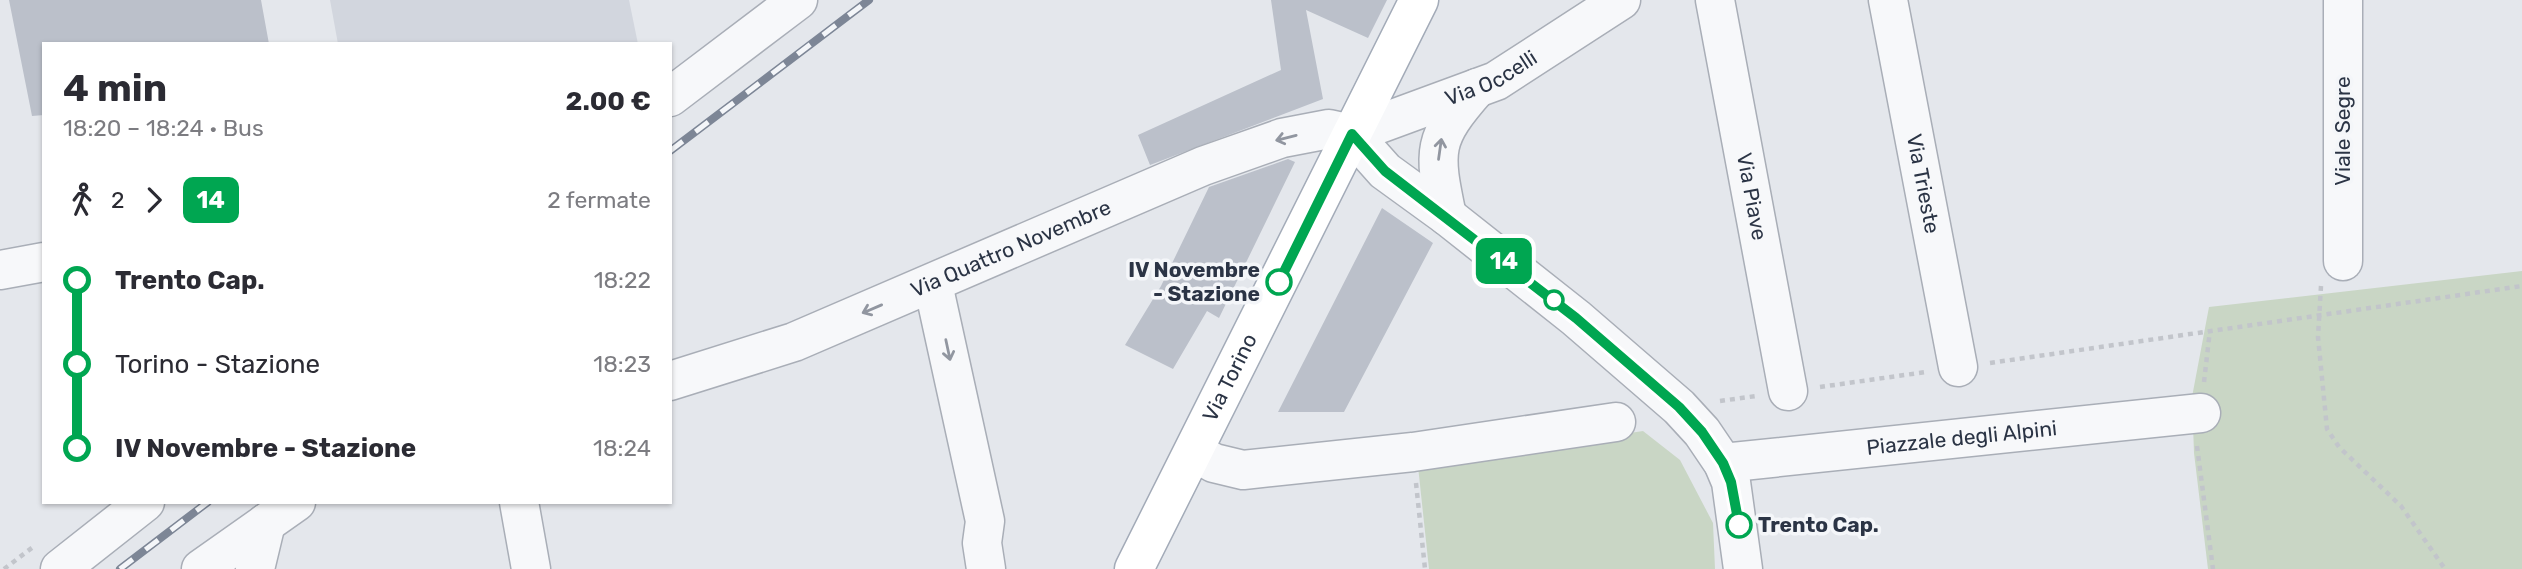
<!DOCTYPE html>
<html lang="it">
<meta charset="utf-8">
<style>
:root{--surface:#fff;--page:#f2f2f3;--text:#2b2b33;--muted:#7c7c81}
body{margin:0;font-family:Rubik,sans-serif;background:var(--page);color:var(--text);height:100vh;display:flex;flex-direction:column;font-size:26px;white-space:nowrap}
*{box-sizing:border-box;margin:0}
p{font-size:23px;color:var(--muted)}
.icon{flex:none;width:38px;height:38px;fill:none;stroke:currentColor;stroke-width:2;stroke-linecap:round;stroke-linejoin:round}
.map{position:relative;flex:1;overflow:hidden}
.sheet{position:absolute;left:42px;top:42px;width:630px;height:462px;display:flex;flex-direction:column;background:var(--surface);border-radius:0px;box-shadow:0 2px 5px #0004}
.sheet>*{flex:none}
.badge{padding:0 14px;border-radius:10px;font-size:24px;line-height:46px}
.map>.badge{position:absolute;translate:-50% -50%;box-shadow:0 0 0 4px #fff}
.legs{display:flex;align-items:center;gap:10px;height:77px;padding:0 21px;font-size:23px}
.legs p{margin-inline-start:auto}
.overview{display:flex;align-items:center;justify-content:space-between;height:119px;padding:0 21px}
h1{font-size:38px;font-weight:700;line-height:52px}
ul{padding:0 21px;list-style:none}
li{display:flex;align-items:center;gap:24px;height:84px;font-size:26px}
li i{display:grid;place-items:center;width:10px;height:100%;margin:0 9px;background:currentColor}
li i::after{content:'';width:18px;height:18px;margin:-9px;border:5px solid;border-radius:50%;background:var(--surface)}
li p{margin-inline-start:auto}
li:first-child i{background:linear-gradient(#0000 50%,currentColor 0)}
li:last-child i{background:linear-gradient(currentColor 50%,#0000 0)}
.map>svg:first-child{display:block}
.built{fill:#d2d6de}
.green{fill:#c9d6c5}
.building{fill:#bbc0ca}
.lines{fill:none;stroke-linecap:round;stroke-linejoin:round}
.minor-casing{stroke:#a9aeb7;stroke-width:41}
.major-casing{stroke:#a3abb8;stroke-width:41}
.path{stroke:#c2c5cb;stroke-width:4.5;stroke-dasharray:5 5;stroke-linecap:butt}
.minor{stroke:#f7f8fa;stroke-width:38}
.major{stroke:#fff;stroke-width:38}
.rail-casing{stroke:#7d8696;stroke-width:8}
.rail{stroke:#f4f6f9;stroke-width:5;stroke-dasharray:16;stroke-linecap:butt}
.oneway{stroke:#9196a0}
.line-1-casing{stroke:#fff;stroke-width:16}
.line-1{stroke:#00a651;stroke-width:10}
.stop-1-dot{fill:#fff;stroke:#00a651;stroke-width:3.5}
.labels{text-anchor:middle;stroke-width:7;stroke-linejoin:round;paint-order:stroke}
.street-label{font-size:21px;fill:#2b3445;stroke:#f4f6f9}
.stop-label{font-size:21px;font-weight:bold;fill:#2b3445;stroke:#f4f6f9;text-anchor:end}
</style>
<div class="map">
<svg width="2522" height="569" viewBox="0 0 2522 569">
<rect width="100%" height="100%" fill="#e4e7ec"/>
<path class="built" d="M330,0H629L638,44H338Z"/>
<path class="green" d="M2522,271V569H2208L2194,453L2192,397L2209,307Z
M1643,431L1680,460L1713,523L1715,569H1429L1418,466Z"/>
<path class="building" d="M9,0H261L269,44H44V115L32,116Z
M1271,0H1387L1368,38L1306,10L1323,99L1150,165L1138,135L1281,70Z
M1288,159L1295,162L1219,318L1207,311L1173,369L1125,345L1161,286L1209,187Z
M1382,208L1433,243L1344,412H1278Z"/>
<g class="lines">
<defs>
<g id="minor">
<path id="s1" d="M1715,0L1788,391"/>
<path id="s2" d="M1888,0L1958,367"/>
<path d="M2343,0V261"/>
<path d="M670,97L798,0"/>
<path d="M1352,134L1385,171L1447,216L1576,318L1679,407L1702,432L1723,463L1731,482L1743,569"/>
<path id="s3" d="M1352,134L1496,81L1621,0"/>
<path d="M1447,216C1433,150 1432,139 1477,88"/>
<path d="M0,270L44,262"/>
<path d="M933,284L985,521L982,543L986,569"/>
<path id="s4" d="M670,381L794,342L1203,166L1282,138L1329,129L1352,134"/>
<path d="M1194,452L1214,463L1243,470L1413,452L1616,422"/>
<path id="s5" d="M1723,463L2201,413"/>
<path d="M519,502L531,569"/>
<path d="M60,569L145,502"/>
<path d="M201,569L296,502"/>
<path d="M255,569L266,523"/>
</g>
<g id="major">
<path id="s6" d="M1134,569L1419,0"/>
</g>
</defs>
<use href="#minor" class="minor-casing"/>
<use href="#major" class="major-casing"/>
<path class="path" d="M2321,286L2318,337L2327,429L2339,447L2401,506L2445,569
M1990,363L2522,286
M2204,382L2210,330
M1820,387L1926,372
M1720,401L1756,396
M2197,446L2213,569
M1416,483L1425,569
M4,569L33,547"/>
<use href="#minor" class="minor"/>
<use href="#major" class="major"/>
<defs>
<path id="rail" d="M670,151L869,0
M120,569L208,502"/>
</defs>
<use href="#rail" class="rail-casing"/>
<use href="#rail" class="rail"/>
</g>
<defs><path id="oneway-shaft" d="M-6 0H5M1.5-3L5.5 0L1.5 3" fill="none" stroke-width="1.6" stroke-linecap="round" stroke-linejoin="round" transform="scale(1.75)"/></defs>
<g class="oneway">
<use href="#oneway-shaft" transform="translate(1286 138) rotate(166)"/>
<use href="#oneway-shaft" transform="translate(1440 149) rotate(-82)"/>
<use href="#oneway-shaft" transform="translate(872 309) rotate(157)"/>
<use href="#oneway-shaft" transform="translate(948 350) rotate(78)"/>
</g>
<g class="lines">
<defs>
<path id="line-1" d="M1279,282L1352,134L1385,171L1576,318L1679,407L1702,432L1723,463L1731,482L1739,525"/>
</defs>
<use href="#line-1" class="line-1-casing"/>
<use href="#line-1" class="line-1"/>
</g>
<g class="stop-1-dot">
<circle cx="1279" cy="282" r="12"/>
<circle cx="1554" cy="300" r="9"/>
<circle cx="1739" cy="525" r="12"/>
</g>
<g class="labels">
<g class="street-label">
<text dy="7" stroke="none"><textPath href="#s3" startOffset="150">Via Occelli</textPath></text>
<text transform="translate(2343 131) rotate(-90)" y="7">Viale Segre</text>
<text dy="7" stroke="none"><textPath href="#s2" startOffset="187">Via Trieste</textPath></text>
<text dy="7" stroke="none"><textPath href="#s1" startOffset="200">Via Piave</textPath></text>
<text dy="7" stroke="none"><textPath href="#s4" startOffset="366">Via Quattro Novembre</textPath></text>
<text dy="7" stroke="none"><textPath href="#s6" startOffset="214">Via Torino</textPath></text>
<text dy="7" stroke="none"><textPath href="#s5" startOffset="240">Piazzale degli Alpini</textPath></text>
</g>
<g class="stop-label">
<text x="1260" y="277">IV Novembre<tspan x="1260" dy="24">- Stazione</tspan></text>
<text x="1758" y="532" text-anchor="start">Trento Cap.</text>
</g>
</g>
</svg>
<b class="badge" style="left:1504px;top:261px;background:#00a651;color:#fff">14</b>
<section class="sheet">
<div class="overview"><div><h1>4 min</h1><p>18:20 – 18:24 · Bus</p></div><b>2.00 €</b></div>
<div class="legs"><svg class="icon" aria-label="walk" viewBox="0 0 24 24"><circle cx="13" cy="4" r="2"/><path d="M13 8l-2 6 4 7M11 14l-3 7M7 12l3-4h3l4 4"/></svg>2<svg class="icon" aria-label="forward" viewBox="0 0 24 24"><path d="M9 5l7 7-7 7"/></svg><b class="badge" style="background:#00a651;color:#fff">14</b><p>2 fermate</p></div>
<ul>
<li><i style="color:#00a651"></i><b>Trento Cap.</b><p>18:22</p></li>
<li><i style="color:#00a651"></i><span>Torino - Stazione</span><p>18:23</p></li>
<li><i style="color:#00a651"></i><b>IV Novembre - Stazione</b><p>18:24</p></li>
</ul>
</section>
</div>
